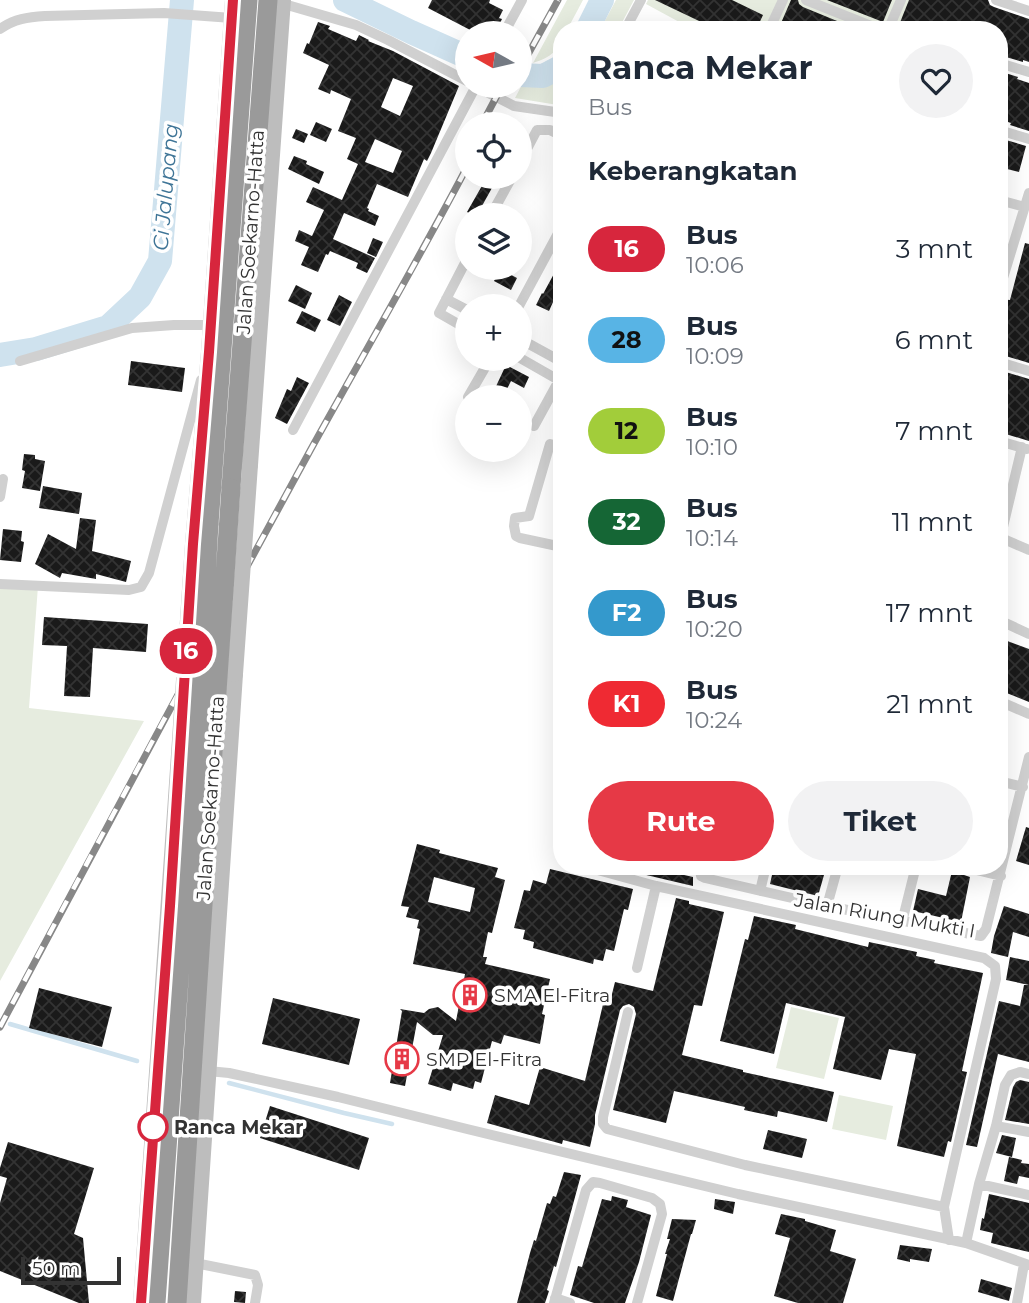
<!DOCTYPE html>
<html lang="id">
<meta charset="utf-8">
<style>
:root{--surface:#fff;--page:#f2f2f3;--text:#1f2937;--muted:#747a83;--accent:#e63946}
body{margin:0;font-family:Montserrat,sans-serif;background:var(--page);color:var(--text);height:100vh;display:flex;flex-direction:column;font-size:26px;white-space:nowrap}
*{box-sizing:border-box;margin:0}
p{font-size:23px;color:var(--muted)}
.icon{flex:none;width:38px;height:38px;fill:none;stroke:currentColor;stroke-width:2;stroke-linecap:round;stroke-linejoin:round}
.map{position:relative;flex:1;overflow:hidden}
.drawer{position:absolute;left:553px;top:21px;width:455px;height:854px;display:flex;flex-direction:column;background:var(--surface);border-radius:28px;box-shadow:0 7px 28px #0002}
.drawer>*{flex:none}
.badge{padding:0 14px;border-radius:23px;font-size:24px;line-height:46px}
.needle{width:46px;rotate:278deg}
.buttons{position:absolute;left:455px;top:21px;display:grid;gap:14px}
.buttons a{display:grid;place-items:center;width:77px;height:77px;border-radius:50%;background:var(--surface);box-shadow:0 7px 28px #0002;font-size:35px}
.scale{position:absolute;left:21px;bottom:18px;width:100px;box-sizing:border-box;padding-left:7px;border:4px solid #333;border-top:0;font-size:19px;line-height:24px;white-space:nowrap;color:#333;-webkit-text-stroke:5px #fff;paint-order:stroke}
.map>.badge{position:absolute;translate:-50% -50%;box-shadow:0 0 0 4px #fff}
h2{padding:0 35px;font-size:26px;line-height:63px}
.round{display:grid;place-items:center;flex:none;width:74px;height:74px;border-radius:37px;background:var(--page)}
.summary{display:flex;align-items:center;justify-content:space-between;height:119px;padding:0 35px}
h1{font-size:33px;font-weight:700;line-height:52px}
.action{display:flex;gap:14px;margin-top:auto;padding:14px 35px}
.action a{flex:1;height:80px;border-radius:42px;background:var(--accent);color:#fff;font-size:28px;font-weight:700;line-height:80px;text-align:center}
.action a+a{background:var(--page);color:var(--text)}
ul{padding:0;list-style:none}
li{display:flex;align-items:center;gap:21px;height:91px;padding:0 35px}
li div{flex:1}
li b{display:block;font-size:26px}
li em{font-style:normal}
li .badge{min-width:77px;font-weight:700;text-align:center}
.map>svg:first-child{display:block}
.green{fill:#e6ecdf}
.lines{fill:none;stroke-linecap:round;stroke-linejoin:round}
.stream{stroke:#cfe2ee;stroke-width:4.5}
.river{stroke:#cfe2ee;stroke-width:24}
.building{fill:url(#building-cross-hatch);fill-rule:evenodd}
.street{stroke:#d0d0d0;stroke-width:10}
.secondary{stroke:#bdbdbd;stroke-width:16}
.highway{stroke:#9a9a9a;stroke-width:19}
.rail-casing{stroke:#888;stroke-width:7}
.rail{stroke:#fff;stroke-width:4.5;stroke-dasharray:13;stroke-linecap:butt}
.secondary-bridge{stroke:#bdbdbd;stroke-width:16}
.highway-bridge{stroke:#9a9a9a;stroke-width:19}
.line-casing{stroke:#fff;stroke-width:16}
.line{stroke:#d7263d;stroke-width:10}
.stop-dot{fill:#fff;stroke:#d7263d;stroke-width:3.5}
.labels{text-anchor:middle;stroke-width:7;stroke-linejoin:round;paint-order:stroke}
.street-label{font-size:19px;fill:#333;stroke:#fff}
.poi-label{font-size:19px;fill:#333;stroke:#fff;text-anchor:start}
.stop-label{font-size:19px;font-weight:bold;fill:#333;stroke:#fff;text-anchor:start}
.water-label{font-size:21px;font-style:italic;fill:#3f7597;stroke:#fff}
</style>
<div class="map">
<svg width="1029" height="1303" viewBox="0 0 1029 1303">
<defs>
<pattern id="building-cross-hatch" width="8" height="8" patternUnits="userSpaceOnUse" patternTransform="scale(1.75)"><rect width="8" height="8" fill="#1a1a1a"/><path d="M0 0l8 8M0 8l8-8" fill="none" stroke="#333"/></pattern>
</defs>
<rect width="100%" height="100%" fill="#fff"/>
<path class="green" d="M567,0H583L567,30H562C562,50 551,57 533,63Z
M616,0H634L618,30H600Z
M648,0H941L928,30H694L646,4Z
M524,81L542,84L562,83V104L558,105L515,98Z
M0,586H38L29,708L144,721L0,981Z
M791,1007L839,1018L824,1079L776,1068Z
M839,1095L893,1106L886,1140L832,1129Z"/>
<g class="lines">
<path class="stream" d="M10,1024L137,1061
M229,1083L344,1113L392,1124"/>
<path class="river" d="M345,0L411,32L467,57
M587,30L602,0
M520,75L543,76L562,66
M0,355L36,349L108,327L140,297L160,261L182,0"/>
</g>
<path class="building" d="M432,0H490L489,3L503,10L499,18L502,19L496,31L494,29L492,33H476L428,8Z
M655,0H732L763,15L756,30H718Z
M791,0H798L799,4L803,7L859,30H778Z
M827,0H892L883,22Z
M909,0H988L990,5L994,7L1029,19V62L1023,60V62L999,55V30H897Z
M318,22L330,26L328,29L356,41L359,35L369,40L368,41L393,51L459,86L431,153L427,161L424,159L408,197L377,184L367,208L369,209L368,211L379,216L375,226L344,213L333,239L375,258L367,273L356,268L358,263L330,251L328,255L326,254L318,272L301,265L309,247L295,241L299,230L312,236L324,210L306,202L313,187L342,200L358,164L347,159L356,138L338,131L351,99L331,90L330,94L318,89L329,65L303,53L307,43L309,44ZM393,78L413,86L400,116L381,107ZM375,139L402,151L393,173L365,162Z
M999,71L1018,77L1017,79L1029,83V131L1010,125L1011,123L999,119Z
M316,122L332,129L326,142L310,135Z
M296,129L308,134L304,143L292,138Z
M1006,140L1026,146L1019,172L999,167Z
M294,156L307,161L306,164L324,172L319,184L288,169Z
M487,177H498L477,215H473L467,212Z
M373,238L383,242L376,257L367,253Z
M1025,243L1029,244V363L999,354V346L1006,322L999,321V299L1010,300Z
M562,259V282L549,311L536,305L542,293L543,294Z
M500,269L517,278L511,290L494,281Z
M296,285L312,293L305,309L288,301Z
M339,295L352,302L340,326L327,320Z
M302,311L321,320L315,332L296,323Z
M131,361L185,368L182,392L128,385Z
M506,365L529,377L524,388L511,381L503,397H491Z
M999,370L1029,379V441L999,432Z
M297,377L309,383L287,424L275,418L287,389L291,391Z
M24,454L35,455V459L45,461L40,491L22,488L25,471L22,470Z
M43,486L82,493L79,514L39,508Z
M80,518L96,520L92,551L131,561L126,582L96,574V579L62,573L60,578L35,564L48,534L76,549Z
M3,529L22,531L21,541L24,542L21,562L0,560Z
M44,617L148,624L146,652L93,648L90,697L64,696L67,646L42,645Z
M1002,639L1029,649V702L999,690V646Z
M1026,827L1029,828V865L1016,861Z
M417,844L440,850L439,853L498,868L495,877L505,880L492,933L488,932L483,957H487L485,964L550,979L542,1014L545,1015L540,1044L504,1035L501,1044L492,1041L481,1083L475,1081L473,1089L453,1083L451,1091L428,1084L443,1035H433L417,1022L405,1086L390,1083L402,1011L400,1009L424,1013L429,1009L438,1007L456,1021L465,974L413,964L420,929L417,928L419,920L406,917L409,907L401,906ZM434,877L475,888L470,912L428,902Z
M644,866H662V870L693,877V886L642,874Z
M774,866H791L824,875L818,896L770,884Z
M550,869L633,889L628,910L624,909L614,951L606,949L603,961L594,959L593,964L533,948L534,942L523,939L525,930L514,928L524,890L530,891L533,880L546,884Z
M952,871L970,877L961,922L913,911L918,889L946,896Z
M676,898L689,901V904L724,912L702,1006L694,1005L682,1055L743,1070V1072L834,1092L827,1122L778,1111L777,1117L744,1110L745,1107L674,1091L666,1123L613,1110L636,1014L634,1007L629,1004L623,1006L620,1010L595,1115V1124L590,1147L563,1140L562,1144L487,1123L495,1095L529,1105L540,1067L585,1081L604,1000L610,1002L615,982L653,991Z
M1004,906L1029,914V937L1013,932L1008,957L991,953L994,936Z
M754,916L796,925L795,929L868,947L869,942L917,952L916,956L935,960L934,963L983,973L962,1071L967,1072L951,1142L948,1141L944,1157L897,1146L916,1054L889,1049L881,1080L833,1069L845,1017L786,1003L774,1054L720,1041L745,939L748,940Z
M1010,957L1029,961V985L1006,980Z
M1024,985H1029V1062L998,1054L977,1147L966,1145L999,1001L1020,1006Z
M39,988L112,1007L102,1047L29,1028Z
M273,998L360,1019L349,1065L262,1044Z
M1020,1080L1029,1082V1124L1005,1120L1013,1087L1016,1082Z
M270,1106L369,1138L359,1170L260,1138Z
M768,1130L807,1139L802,1158L763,1149Z
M1002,1135L1016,1138L1012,1157L996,1153Z
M8,1142L94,1168L74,1234L83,1238L89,1303H79L0,1271V1203L7,1178L0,1176V1168Z
M1009,1157L1022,1160L1021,1163L1029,1164V1178L1019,1176L1017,1184L1004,1181Z
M564,1172L581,1175L556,1267L554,1266L547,1290L549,1291L545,1303H517L530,1253L534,1240L536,1241L547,1203L550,1204L553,1196L556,1197Z
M989,1194L1029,1203V1252L991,1243L993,1233L980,1230L982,1218L984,1219Z
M612,1196L628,1200L626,1207L651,1215L639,1262L625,1303H594L570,1295L578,1266L582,1267L602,1199L611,1201Z
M715,1199L735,1202L733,1214L714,1209Z
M781,1214L805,1219V1221L836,1230L830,1251L856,1259L843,1303H798L774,1296L790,1238L775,1234Z
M672,1219L696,1220L692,1234H691L673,1301L656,1296L667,1254H665L670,1239H667Z
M900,1245L932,1249L929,1262L910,1259V1262L897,1259Z
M981,1279L1012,1288L1009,1301L978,1292Z
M235,1291L246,1292L245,1303L234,1302Z"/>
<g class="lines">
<path class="street" d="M806,0L881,30
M996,0L1029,11
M277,2L356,25L388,40L467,81
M0,29C14,19 28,17 45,16L164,13L232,18
M625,30L641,0
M769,30L783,0
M888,30L901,0
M504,33L522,0
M999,63L1029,72
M475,86L514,106L562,113
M999,130L1029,139
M520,162L537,130H550L562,136
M999,200L1025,207
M491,215L512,177
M467,259L439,313L467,329
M999,291L1029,193
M446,299L467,310
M519,306L562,226
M520,339L562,362
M520,358L562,382
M20,361L132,328L174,325H209
M999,362L1029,371
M468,397L490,359
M534,426L562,375
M293,430L476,86
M999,441L1027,449
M562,447L550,444L529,516L515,518L514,526L516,536L520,538L562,547
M1022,447L1002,531V537L1006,540L1029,550
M0,497L3,479
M0,584L129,590L141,587L149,573L201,380
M999,620L1029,634
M999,701L1029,714
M999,781L1023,787
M583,866L656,886L984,958L995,966L996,979L944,1207L745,1165L607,1129L603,1124V1117L628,1012
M700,866L701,876L705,878L827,906L981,936L986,929L1029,757
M960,866L1001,876
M760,891L766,866
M827,906L838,866
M902,922L916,866
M637,968L656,886
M208,1071L229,1073L338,1097L467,1129L738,1194L966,1243L1029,1265
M996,1126L1029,1132
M979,1184L1029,1195
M944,1207L949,1240
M966,1243L979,1184L996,1126L1005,1085L1011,1075L1020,1072L1029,1074
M195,1263L255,1275L258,1285L255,1303
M555,1298L570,1303
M554,1303L586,1190L593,1182L600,1183L652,1198L660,1204L662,1214L637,1303
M1017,1303L1024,1264"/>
<path class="secondary" d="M250,465L283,0
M193,544L209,352L233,0
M141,1303L180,740
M193,1303L235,674"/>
<path class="highway" d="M231,488L268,0
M209,524L248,0
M156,1303L198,713
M177,1303L216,706"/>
<defs>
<path id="rail" d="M520,69L558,0
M482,124L502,86
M0,1027C102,834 206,641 311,449C363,355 417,262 467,167"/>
</defs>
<use href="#rail" class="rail-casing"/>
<use href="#rail" class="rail"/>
<path class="secondary-bridge" d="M235,674L250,465
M180,740L193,544"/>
<path class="highway-bridge" d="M216,706L231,488
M198,713L209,524"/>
</g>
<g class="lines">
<defs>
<path id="line" d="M141,1303L170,906L193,544L209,352L233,0"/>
</defs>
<use href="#line" class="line-casing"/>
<use href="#line" class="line"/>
</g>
<defs>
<symbol id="building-ring" viewBox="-11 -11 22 22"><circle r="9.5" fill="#fff" stroke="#e63946" stroke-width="1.5"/><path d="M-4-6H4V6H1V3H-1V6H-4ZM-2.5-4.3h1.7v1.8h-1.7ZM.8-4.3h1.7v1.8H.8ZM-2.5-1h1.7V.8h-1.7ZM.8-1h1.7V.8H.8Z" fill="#e63946"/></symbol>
</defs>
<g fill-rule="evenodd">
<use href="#building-ring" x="451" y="976" width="38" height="38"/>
<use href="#building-ring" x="383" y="1040" width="38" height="38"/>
</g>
<circle class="stop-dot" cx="153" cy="1127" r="14"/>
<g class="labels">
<g class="street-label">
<text transform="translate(250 232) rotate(-86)" y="7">Jalan Soekarno-Hatta</text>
<text transform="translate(210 798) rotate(-86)" y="7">Jalan Soekarno-Hatta</text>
<text transform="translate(885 915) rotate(10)" y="7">Jalan Riung Mukti I</text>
</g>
<g class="poi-label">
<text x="494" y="1002">SMA El-Fitra</text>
<text x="426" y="1066">SMP El-Fitra</text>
</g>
<g class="stop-label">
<text x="174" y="1134">Ranca Mekar</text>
</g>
<g class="water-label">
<text transform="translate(166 187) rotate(-85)" y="7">Ci Jalupang</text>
</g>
</g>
</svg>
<div class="buttons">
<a><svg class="needle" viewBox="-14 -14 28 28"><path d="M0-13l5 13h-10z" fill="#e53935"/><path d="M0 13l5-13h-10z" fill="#747a83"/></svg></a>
<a><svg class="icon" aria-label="locate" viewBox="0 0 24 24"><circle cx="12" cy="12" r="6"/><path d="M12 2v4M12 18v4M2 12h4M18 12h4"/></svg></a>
<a><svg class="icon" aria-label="layers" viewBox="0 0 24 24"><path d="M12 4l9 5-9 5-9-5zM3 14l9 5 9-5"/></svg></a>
<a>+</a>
<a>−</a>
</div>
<div class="scale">50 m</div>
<b class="badge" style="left:186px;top:651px;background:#d7263d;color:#fff">16</b>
<section class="drawer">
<div class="summary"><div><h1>Ranca Mekar</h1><p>Bus</p></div><a class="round"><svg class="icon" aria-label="heart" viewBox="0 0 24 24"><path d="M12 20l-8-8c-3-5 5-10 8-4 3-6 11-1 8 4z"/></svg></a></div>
<h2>Keberangkatan</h2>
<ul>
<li><span class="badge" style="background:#d7263d;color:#fff">16</span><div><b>Bus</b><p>10:06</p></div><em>3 mnt</em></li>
<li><span class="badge" style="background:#58b4e5;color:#111">28</span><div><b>Bus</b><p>10:09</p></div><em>6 mnt</em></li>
<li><span class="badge" style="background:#a2cd3a;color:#111">12</span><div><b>Bus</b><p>10:10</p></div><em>7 mnt</em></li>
<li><span class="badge" style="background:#156635;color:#fff">32</span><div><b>Bus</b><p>10:14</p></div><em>11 mnt</em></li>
<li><span class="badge" style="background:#3499cc;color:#fff">F2</span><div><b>Bus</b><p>10:20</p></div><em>17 mnt</em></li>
<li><span class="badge" style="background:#ef2a33;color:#fff">K1</span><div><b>Bus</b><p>10:24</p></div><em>21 mnt</em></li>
</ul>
<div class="action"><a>Rute</a><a>Tiket</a></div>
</section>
</div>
